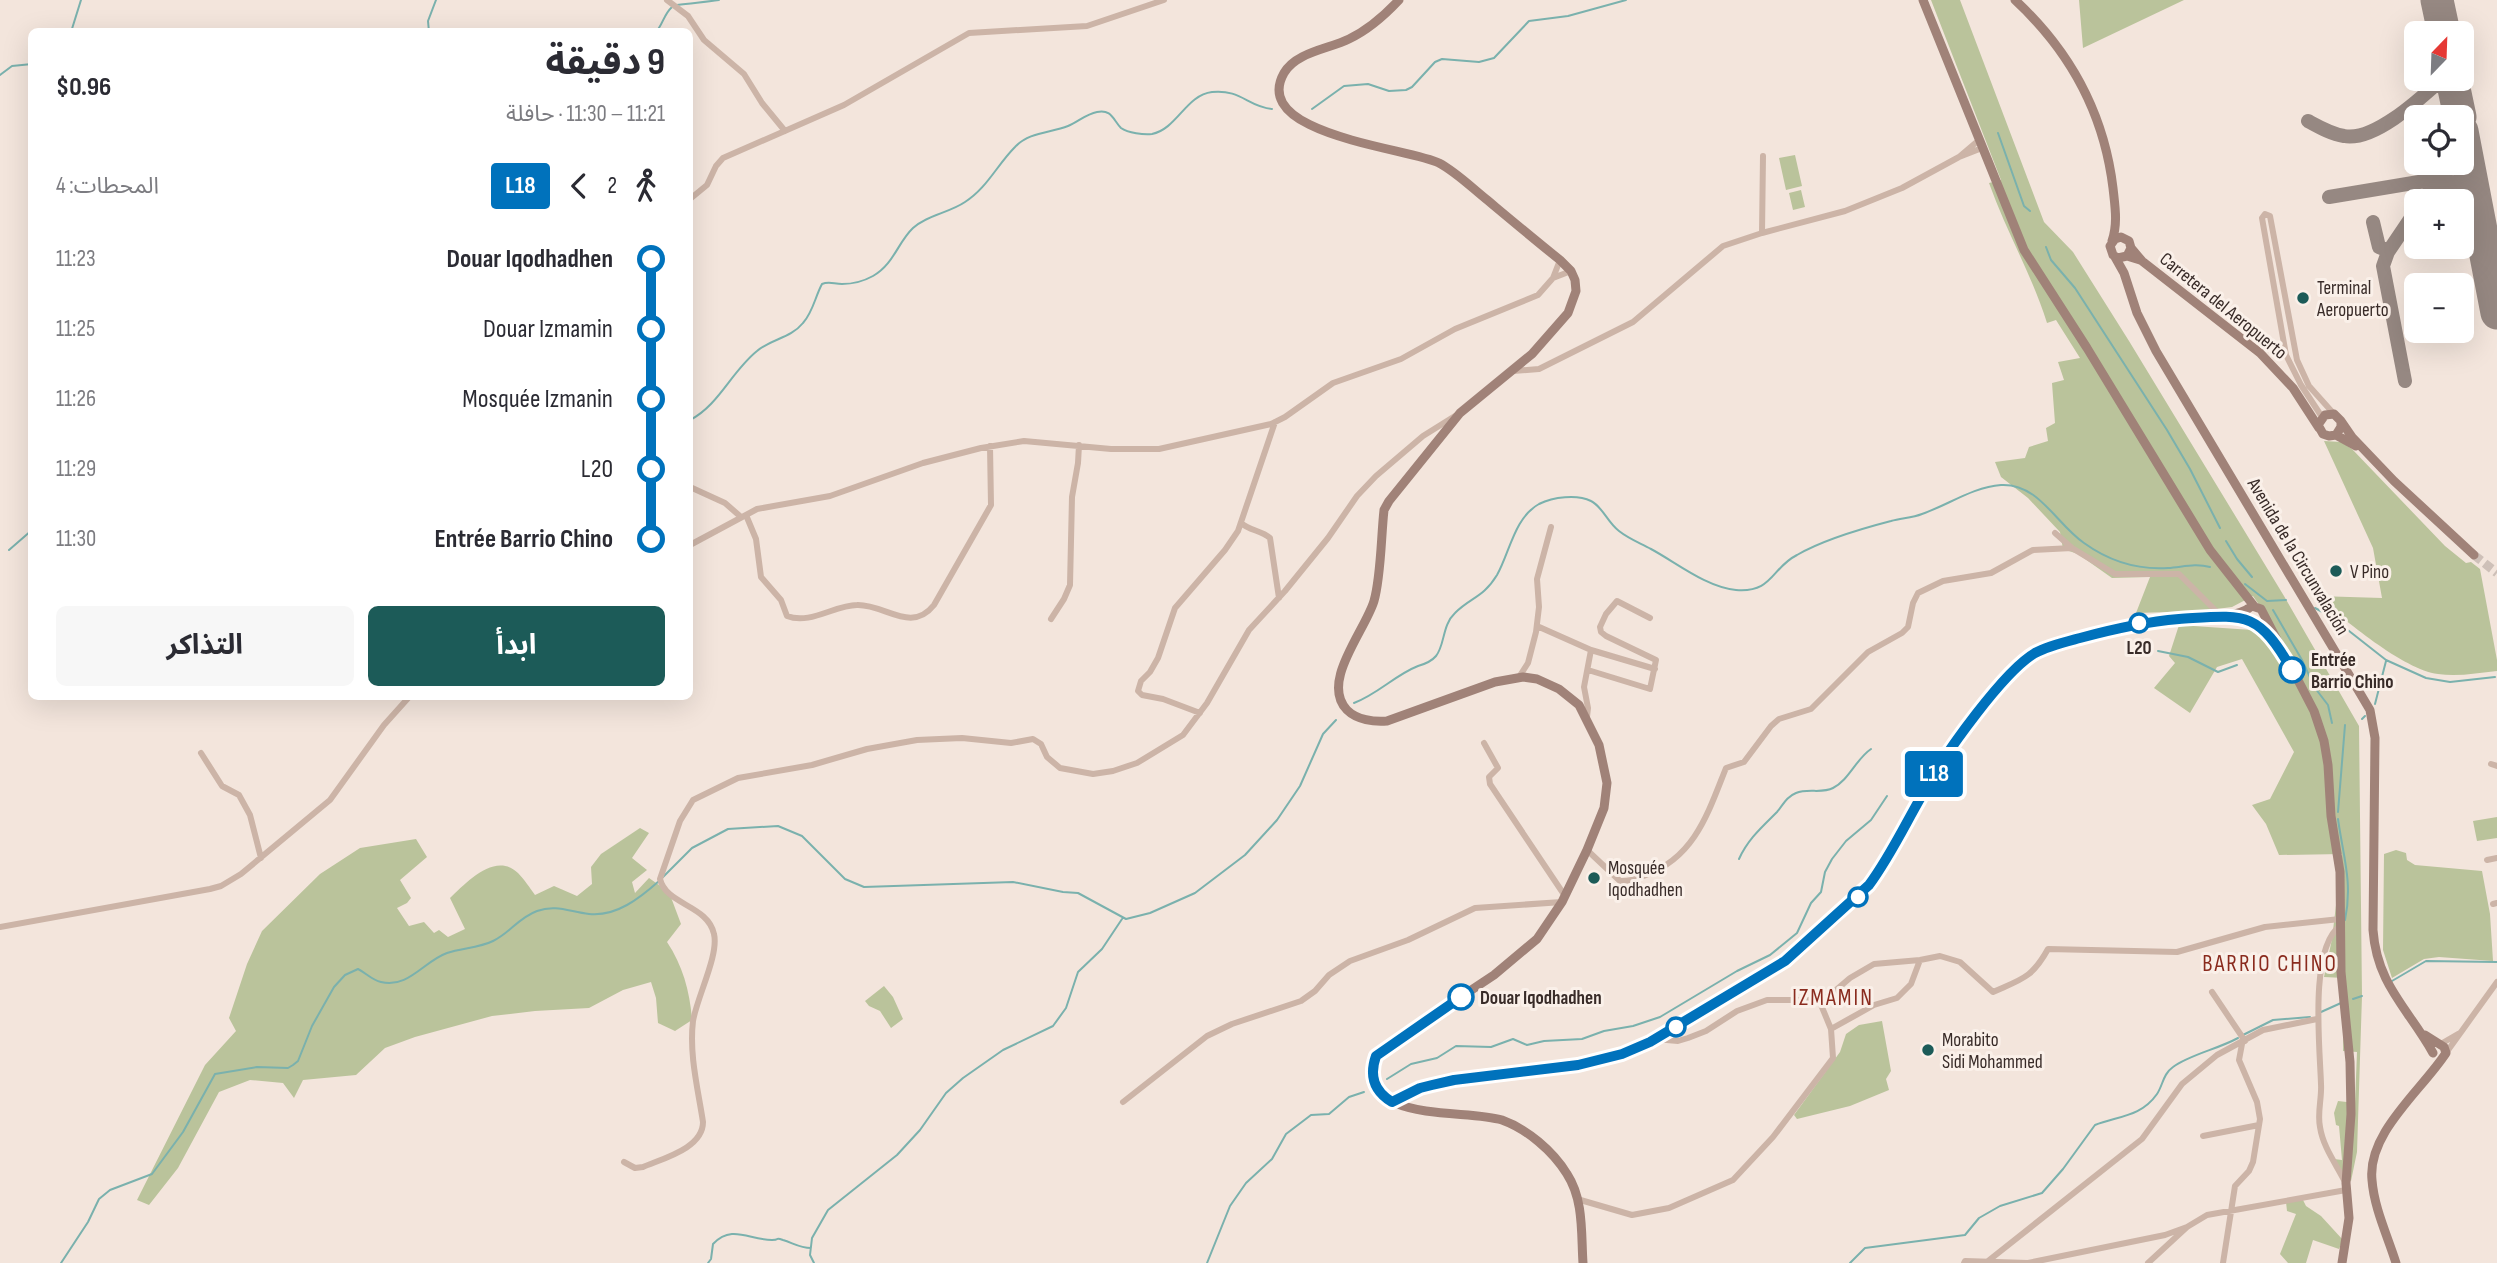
<!DOCTYPE html>
<html lang="ar">
<meta charset="utf-8">
<style>
:root{--surface:#fff;--page:#f7f7f7;--text:#2b2b33;--muted:#7c7c81;--accent:#1c5b58}
body{margin:0;font-family:"Sofia Sans Condensed","Noto Sans Arabic",sans-serif;background:var(--page);color:var(--text);direction:rtl;height:100vh;display:flex;flex-direction:column;font-size:26px;white-space:nowrap}
*{box-sizing:border-box;margin:0}
p{font-size:23px;color:var(--muted)}
.icon{flex:none;width:38px;height:38px;fill:none;stroke:currentColor;stroke-width:2;stroke-linecap:round;stroke-linejoin:round}
.map{position:relative;flex:1;overflow:hidden;direction:ltr}
.drawer{position:absolute;left:28px;top:28px;width:665px;height:672px;display:flex;flex-direction:column;background:var(--surface);border-radius:10px;box-shadow:0 7px 28px #0002;direction:rtl}
.drawer>*{flex:none}
.badge{padding:0 14px;border-radius:5px;font-size:24px;line-height:46px}
.needle{width:46px;rotate:23deg}
.buttons{position:absolute;left:2404px;top:21px;display:grid;gap:14px}
.buttons a{display:grid;place-items:center;width:70px;height:70px;border-radius:10px;background:var(--surface);box-shadow:0 7px 28px #0002;font-size:35px}
.map>.badge{position:absolute;translate:-50% -50%;box-shadow:0 0 0 4px #fff}
.legs{display:flex;align-items:center;gap:10px;height:77px;padding:0 28px;font-size:23px}
.legs p{margin-inline-start:auto}
.headline{display:flex;align-items:center;justify-content:space-between;height:119px;padding:0 28px}
h1{font-size:38px;font-weight:700;line-height:52px}
.primary-button{display:flex;gap:14px;margin-top:auto;padding:14px 28px}
.primary-button a{flex:1;height:80px;border-radius:10px;background:var(--accent);color:#fff;font-size:28px;font-weight:700;line-height:80px;text-align:center}
.primary-button a+a{background:var(--page);color:var(--text)}
ul{padding:0 28px;list-style:none}
li{display:flex;align-items:center;gap:24px;height:70px;font-size:26px}
li i{display:grid;place-items:center;width:10px;height:100%;margin:0 9px;background:currentColor}
li i::after{content:'';width:18px;height:18px;margin:-9px;border:5px solid;border-radius:50%;background:var(--surface)}
li p{margin-inline-start:auto}
li:first-child i{background:linear-gradient(#0000 50%,currentColor 0)}
li:last-child i{background:linear-gradient(currentColor 50%,#0000 0)}
.map>svg:first-child{display:block}
.green{fill:#bac39b}
.lines{fill:none;stroke-linecap:round;stroke-linejoin:round}
.stream{stroke:#7ab1ad;stroke-width:2}
.taxiway{stroke:#968882;stroke-width:14}
.runway{stroke:#968882;stroke-width:33}
.secondary-tunnel{stroke:#cec0b8;stroke-width:9;stroke-dasharray:9 4.5;stroke-linecap:butt}
.street{stroke:#ccb4a7;stroke-width:6}
.secondary{stroke:#a08278;stroke-width:9}
.line-1-casing{stroke:#fff;stroke-width:16}
.line-1{stroke:#0072bc;stroke-width:10}
.poi-dot{fill:#1c5b58;stroke:#faf0e9;stroke-width:2.5}
.stop-1-dot{fill:#fff;stroke:#0072bc;stroke-width:3.5}
.labels{text-anchor:middle;stroke-width:6;stroke-linejoin:round;paint-order:stroke}
.poi-label{font-size:19px;fill:#382b28;stroke:#faf0e9;text-anchor:start}
.street-label{font-size:19px;fill:#382b28;stroke:#faf0e9}
.stop-label{font-size:19px;font-weight:bold;fill:#382b28;stroke:#faf0e9;text-anchor:start}
.quarter-label{font-size:23px;letter-spacing:2px;fill:#8a2b1e;stroke:#faf0e9}
</style>
<div class="map">
<svg width="2497" height="1263" viewBox="0 0 2497 1263">
<rect width="100%" height="100%" fill="#f3e5dc"/>
<path class="green" d="M1931,0H1960L2044,222L2073,252L2129,341L2284,596L2359,726L2362,996L2357,1152L2351,1181L2341,1176L2334,1159L2342,1160L2339,1126L2336,1125L2334,1113L2338,1101L2355,1103L2357,1052L2343,1051L2344,978L2324,977L2332,939L2342,854L2279,855L2266,824L2252,805L2270,799L2294,752L2242,659L2217,667L2190,713L2154,688L2175,663L2169,656L2179,625L2252,630L2270,621L2253,596L2232,607L2201,611L2136,613L2150,577L2112,578L2078,554L2063,549L2060,532L2028,498L2001,477L1995,462L2025,458L2029,447L2048,441L2046,428L2055,423L2052,383L2064,380L2058,362L2080,358L2056,320L2047,323C2032,275 2006,231 1989,183L2001,180Z
M2079,0H2184L2083,48Z
M1795,155L1802,186L1786,190L1779,158Z
M1801,190L1805,207L1793,210L1789,193Z
M2324,441L2341,442L2352,449L2445,546L2466,563L2471,562L2480,569L2497,660V671C2478,673 2457,677 2438,674C2404,670 2343,619 2317,596L2382,598L2373,548Z
M2497,817V838L2477,841L2473,821Z
M640,828L649,833L632,858L647,870L632,882L635,893L649,878L669,892L681,924L667,942C683,966 690,992 692,1020L675,1031L658,1023L656,998L651,982L623,990L589,1008L535,1011L492,1016L415,1037L385,1048L356,1075L303,1080L294,1098L283,1083L250,1080L219,1092L178,1168L149,1205L137,1200L205,1065L236,1031L229,1018L247,964L262,931L320,874L360,848L416,839L427,857L400,880L411,898L407,903L397,908L409,926L424,922L434,933L439,930L448,937L465,929L450,898C466,883 495,851 518,873C524,879 530,888 535,895L554,886L577,896L592,884L591,867L601,854Z
M2396,850L2406,853L2407,860L2415,865L2482,871L2490,914L2493,961L2439,957L2424,959L2392,978L2383,950L2384,854Z
M884,986L893,997L903,1019L891,1028L880,1011L869,1006L865,1001Z
M1882,1021L1891,1071L1886,1079L1889,1090L1850,1106L1797,1119L1794,1115L1840,1052L1846,1034L1859,1025Z
M2303,1200L2306,1206L2321,1216L2343,1240L2339,1249L2313,1240L2306,1263H2288L2280,1254L2296,1214L2287,1211L2286,1202Z"/>
<g class="lines">
<path class="stream" d="M677,5C692,3 705,2 719,0
M71,32L81,0
M429,32L428,21L436,0
M656,32C663,24 664,14 672,7
M0,75L12,66L32,64
M1312,109L1344,86L1368,84L1389,91L1406,90L1412,87L1435,62L1442,59L1479,62L1494,58L1529,21L1568,16L1626,0
M1998,133L2024,206L2030,211
M2046,247L2051,260L2075,288L2167,430L2190,469L2220,528
M690,420C719,405 731,372 757,351C771,339 791,338 803,323C813,312 815,297 822,284C829,281 834,284 842,284C852,284 864,281 873,276C894,264 898,242 913,228C927,215 949,213 965,202C987,188 997,165 1015,147C1029,132 1050,133 1068,126C1078,122 1086,114 1097,112C1112,109 1113,120 1121,128C1128,133 1144,135 1152,134C1177,129 1186,95 1212,92C1241,89 1248,107 1272,109
M2226,541L2237,559L2252,577
M9,550L32,530
M2245,584L2267,601L2286,600
M2315,608L2330,616L2386,660L2426,678L2450,682L2495,677
M2273,610L2302,660L2315,688L2328,705L2332,723
M2158,651L2188,657L2218,672L2237,665
M1354,703C1378,694 1395,675 1418,666C1425,664 1431,662 1436,656C1445,645 1442,625 1455,613C1471,597 1483,598 1497,575C1510,552 1514,518 1539,504C1553,497 1577,494 1591,501C1602,506 1608,523 1619,531C1629,539 1640,543 1651,549C1677,563 1706,587 1736,590C1773,593 1771,568 1797,555C1821,541 1864,528 1891,521C1901,518 1912,518 1922,514C1948,505 1973,487 2001,485C2039,483 2056,524 2084,543C2109,561 2137,570 2168,568C2183,567 2195,563 2210,567
M2375,704L2386,661
M2362,719L2365,716
M2338,812L2345,725
M2338,819C2343,856 2353,882 2345,920
M1739,859C1748,839 1762,827 1777,812C1783,805 1786,797 1796,793C1808,788 1822,794 1833,788C1849,780 1856,759 1871,749
M663,877L692,848L728,829L778,826L802,836L845,879L864,887L1013,882L1063,892L1078,893L1126,919L1150,913L1195,893L1245,855L1277,820L1300,786L1323,734L1336,720
M2392,981L2426,961L2497,962
M2353,999L2362,996
M2321,1012L2341,1003
M2243,1035L2273,1020L2310,1017
M1387,1079L1411,1064L1437,1058L1456,1046L1491,1047L1513,1039L1527,1045L1544,1041L1582,1039L1604,1031L1633,1026L1660,1017L1737,971L1770,955L1797,933L1811,903L1821,892L1825,872L1832,859L1846,841L1871,820L1887,796
M61,1263L88,1222L99,1199L110,1190L152,1174L183,1132L215,1074L257,1067L288,1068L293,1065L298,1061L312,1026L334,987L345,975L358,969C366,973 372,980 381,982C408,989 424,961 447,953C462,948 479,948 493,941C510,933 518,918 537,911C556,904 570,912 589,914C616,917 640,898 659,881
M708,1263L711,1259L713,1244C732,1224 749,1240 772,1240C781,1240 774,1237 783,1240C793,1243 800,1248 811,1248
M814,1263L810,1255L812,1238L828,1210L897,1155L920,1130L946,1093L963,1078L1003,1050L1053,1026L1066,1008L1078,972L1102,949L1122,919
M1207,1263L1230,1206L1246,1183L1272,1159L1286,1134L1311,1115L1329,1114L1349,1097L1364,1092
M1850,1263L1865,1248L1965,1235L1979,1218L2000,1206L2042,1193L2063,1169L2095,1125C2118,1116 2141,1117 2157,1094C2163,1085 2163,1074 2173,1067C2189,1055 2218,1049 2238,1038"/>
<path class="taxiway" d="M2435,86H2445L2455,94
M2308,121C2319,127 2331,134 2344,136C2374,142 2421,98 2442,79
M2434,185L2449,163
M2329,197L2437,179
M2422,201C2438,178 2463,173 2476,202
M2373,222L2379,247L2386,250L2390,248
M2405,381L2383,266L2388,252L2417,209"/>
<path class="runway" d="M2437,0L2444,33
M2452,79L2460,117
M2462,131L2497,313"/>
<path class="secondary-tunnel" d="M2474,555L2497,573"/>
<path class="street" d="M667,0L688,16L704,40L744,74L762,103L785,131
M1979,140L1959,157L1982,148
M690,199L707,185L716,166L723,158L844,105L969,33L1087,26L1164,0
M1762,233L1763,156
M1560,260L1553,278L1571,271
M1513,371L1539,369L1633,322L1723,246L1762,233L1845,211L1902,188L1959,157
M2322,417L2301,385L2286,355L2262,218L2265,214L2270,216L2297,360L2309,386L2334,414
M690,487L725,503L741,517
M746,515L756,539L761,577L781,600L787,616C810,625 835,605 857,605C885,604 911,634 934,605L991,505L990,446
M1241,523C1250,531 1261,530 1270,538L1279,598
M2055,533L2072,548L2115,574H2179L2221,616
M690,545L757,509L830,496L923,463L981,448L1024,441L1111,449H1159L1271,424L1285,417L1333,383L1401,359L1455,329L1538,295L1553,278
M1051,619L1064,599L1070,585L1072,497L1078,463L1079,445
M1537,626L1591,650L1584,687L1588,708L1587,717
M1591,650L1655,669
M1588,670L1650,689L1656,660L1606,636L1601,632L1600,627L1606,614L1617,601L1650,618
M1519,677L1528,663L1536,632L1539,607L1537,579L1551,527
M1200,713L1163,699L1142,695L1138,691L1141,681L1150,672L1158,658L1175,608L1225,550L1238,531L1275,422
M1484,743L1498,768L1489,777L1490,784L1565,896
M201,753L222,786L239,795L250,815L261,858
M2491,764L2497,766
M1587,850L1620,881C1629,882 1638,878 1646,875C1695,857 1708,813 1726,768L1744,762L1771,726L1779,719L1811,709L1868,652L1902,633L1908,627L1913,603L1918,593L1943,581L1991,573L2033,550L2072,548
M2487,860L2497,858
M2493,904L2497,903
M2340,926C2309,948 2320,1049 2321,1084C2322,1098 2317,1113 2320,1127C2323,1147 2336,1164 2345,1182
M0,927L210,889L221,886L241,874L330,800L384,725L410,696
M2212,992L2245,1041
M1819,1000L1831,1029
M1655,1039L1678,1041L1688,1038L1706,1031L1737,1011L1767,1000H1819L1829,996L1850,978L1874,964L1920,960L1940,956L1960,962L1993,992C2022,979 2032,978 2048,949L2177,952L2265,927L2340,919
M2439,1045L2458,1034
M2446,1053L2497,982
M1123,1102L1207,1036L1232,1024L1301,1001L1315,991L1329,975L1350,961L1408,940L1475,908L1562,902
M2203,1136L2259,1125
M624,1162L635,1168L643,1167C664,1158 703,1148 703,1122C698,1089 689,1055 693,1021C697,997 719,955 714,934C708,905 666,905 660,879L680,821L693,800L738,778L812,765L867,749L917,740L962,738L1011,743L1033,739L1041,744L1047,757L1060,768L1093,774L1113,771L1137,763L1183,735L1207,703L1249,630L1285,591L1328,538L1357,496L1376,476L1423,436L1455,416
M1577,1199L1632,1215L1669,1208L1733,1180L1773,1137L1833,1058L1831,1029L1874,1005L1897,998L1911,984L1920,960
M1988,1261L2142,1139L2182,1084L2217,1055L2263,1030L2317,1019
M1964,1263L1965,1261L2028,1263L2165,1235L2187,1227
M2148,1263L2187,1227L2207,1215L2346,1190
M2223,1263L2235,1186L2249,1171L2253,1162L2260,1119L2257,1102L2239,1060L2242,1044"/>
<path class="secondary" d="M1399,0C1385,15 1368,30 1349,39C1329,49 1296,52 1284,73C1249,135 1409,148 1439,163C1456,172 1471,187 1486,199C1510,219 1535,240 1560,260L1571,271L1575,280L1576,291L1568,313L1532,354L1460,413L1389,501L1384,510C1381,537 1381,577 1374,601C1365,631 1320,682 1347,710C1357,720 1374,722 1387,721L1495,682L1523,677L1537,679L1559,689L1579,705L1599,745L1607,783L1604,808L1587,850L1562,902L1537,939L1494,975L1387,1046L1376,1056C1354,1125 1464,1108 1502,1120C1527,1129 1553,1151 1567,1174C1584,1200 1581,1234 1583,1263
M1923,0L2024,250L2087,348L2210,550L2254,606
M2015,0C2070,51 2104,113 2113,188C2115,207 2118,223 2112,241
M2131,248L2142,261L2260,353L2293,388L2319,428
M2127,256L2131,248L2129,241L2121,237L2115,239L2110,246L2113,255L2118,258L2127,256L2140,260
M2115,257L2124,273L2137,313L2156,351L2370,710L2375,738L2373,930C2377,985 2408,1008 2433,1053
M2341,421L2352,437L2394,481L2474,555
M2336,435L2341,427V421L2334,414L2325,415L2318,425L2323,434L2329,436L2336,435L2356,446
M2229,617L2254,621L2272,637
M1392,1102C1449,1071 1516,1077 1578,1065C1640,1053 1678,1026 1730,994C1751,981 1774,970 1793,955C1821,934 1862,899 1880,870C1898,842 1912,811 1929,782C1946,754 1966,730 1985,705C1999,687 2013,667 2032,655C2058,639 2129,624 2160,621C2185,618 2233,622 2252,606L2261,609L2314,711L2324,741L2328,765L2331,816L2340,872L2341,972L2350,1062L2351,1114L2346,1183L2349,1218L2342,1263
M2396,1263C2388,1237 2374,1208 2372,1180C2367,1133 2422,1090 2446,1053L2444,1047L2425,1035"/>
</g>
<g class="lines">
<defs>
<path id="line-1" d="M1461,997L1376,1056C1369,1076 1374,1091 1392,1102L1420,1088L1432,1085L1454,1080L1578,1065L1622,1054L1650,1042L1785,961L1869,885C1892,854 1908,818 1928,785C1946,752 2004,671 2035,653C2048,646 2065,642 2080,638C2113,629 2144,622 2179,619C2244,615 2257,609 2292,670"/>
</defs>
<use href="#line-1" class="line-1-casing"/>
<use href="#line-1" class="line-1"/>
</g>
<g class="poi-dot">
<circle cx="2303" cy="298" r="7"/>
<circle cx="2336" cy="571" r="7"/>
<circle cx="1594" cy="878" r="7"/>
<circle cx="1928" cy="1050" r="7"/>
</g>
<g class="stop-1-dot">
<circle cx="2139" cy="623" r="9"/>
<circle cx="2292" cy="670" r="12"/>
<circle cx="1858" cy="897" r="9"/>
<circle cx="1461" cy="997" r="12"/>
<circle cx="1676" cy="1027" r="9"/>
</g>
<g class="labels">
<g class="poi-label">
<text x="2317" y="294">Terminal<tspan x="2317" dy="22">Aeropuerto</tspan></text>
<text x="2350" y="578">V Pino</text>
<text x="1608" y="874">Mosquée<tspan x="1608" dy="22">Iqodhadhen</tspan></text>
<text x="1942" y="1046">Morabito<tspan x="1942" dy="22">Sidi Mohammed</tspan></text>
</g>
<g class="street-label">
<text transform="translate(2224 305) rotate(39)" y="7">Carretera del Aeropuerto</text>
<text transform="translate(2299 556) rotate(59)" y="7">Avenida de la Circunvalación</text>
</g>
<g class="stop-label">
<text x="2139" y="654" text-anchor="middle">L20</text>
<text x="2311" y="666">Entrée<tspan x="2311" dy="22">Barrio Chino</tspan></text>
<text x="1480" y="1004">Douar Iqodhadhen</text>
</g>
<g class="quarter-label">
<text x="2270" y="971">BARRIO CHINO</text>
<text x="1833" y="1005">IZMAMIN</text>
</g>
</g>
</svg>
<div class="buttons">
<a><svg class="needle" viewBox="-14 -14 28 28"><path d="M0-13l5 13h-10z" fill="#e53935"/><path d="M0 13l5-13h-10z" fill="#7c7c81"/></svg></a>
<a><svg class="icon" aria-label="locate" viewBox="0 0 24 24"><circle cx="12" cy="12" r="6"/><path d="M12 2v4M12 18v4M2 12h4M18 12h4"/></svg></a>
<a>+</a>
<a>−</a>
</div>
<b class="badge" style="left:1934px;top:774px;background:#0072bc;color:#fff">L18</b>
<section class="drawer">
<div class="headline"><div><h1>9 دقيقة</h1><p>11:21 – 11:30 · حافلة</p></div><b>$0.96</b></div>
<div class="legs"><svg class="icon" aria-label="walk" viewBox="0 0 24 24"><circle cx="13" cy="4" r="2"/><path d="M13 8l-2 6 4 7M11 14l-3 7M7 12l3-4h3l4 4"/></svg>2<svg class="icon" aria-label="back" viewBox="0 0 24 24"><path d="M15 5l-7 7 7 7"/></svg><b class="badge" style="background:#0072bc;color:#fff">L18</b><p>المحطات: 4</p></div>
<ul>
<li><i style="color:#0072bc"></i><b>Douar Iqodhadhen</b><p>11:23</p></li>
<li><i style="color:#0072bc"></i><span>Douar Izmamin</span><p>11:25</p></li>
<li><i style="color:#0072bc"></i><span>Mosquée Izmanin</span><p>11:26</p></li>
<li><i style="color:#0072bc"></i><span>L20</span><p>11:29</p></li>
<li><i style="color:#0072bc"></i><b>Entrée Barrio Chino</b><p>11:30</p></li>
</ul>
<div class="primary-button"><a>ابدأ</a><a>التذاكر</a></div>
</section>
</div>
